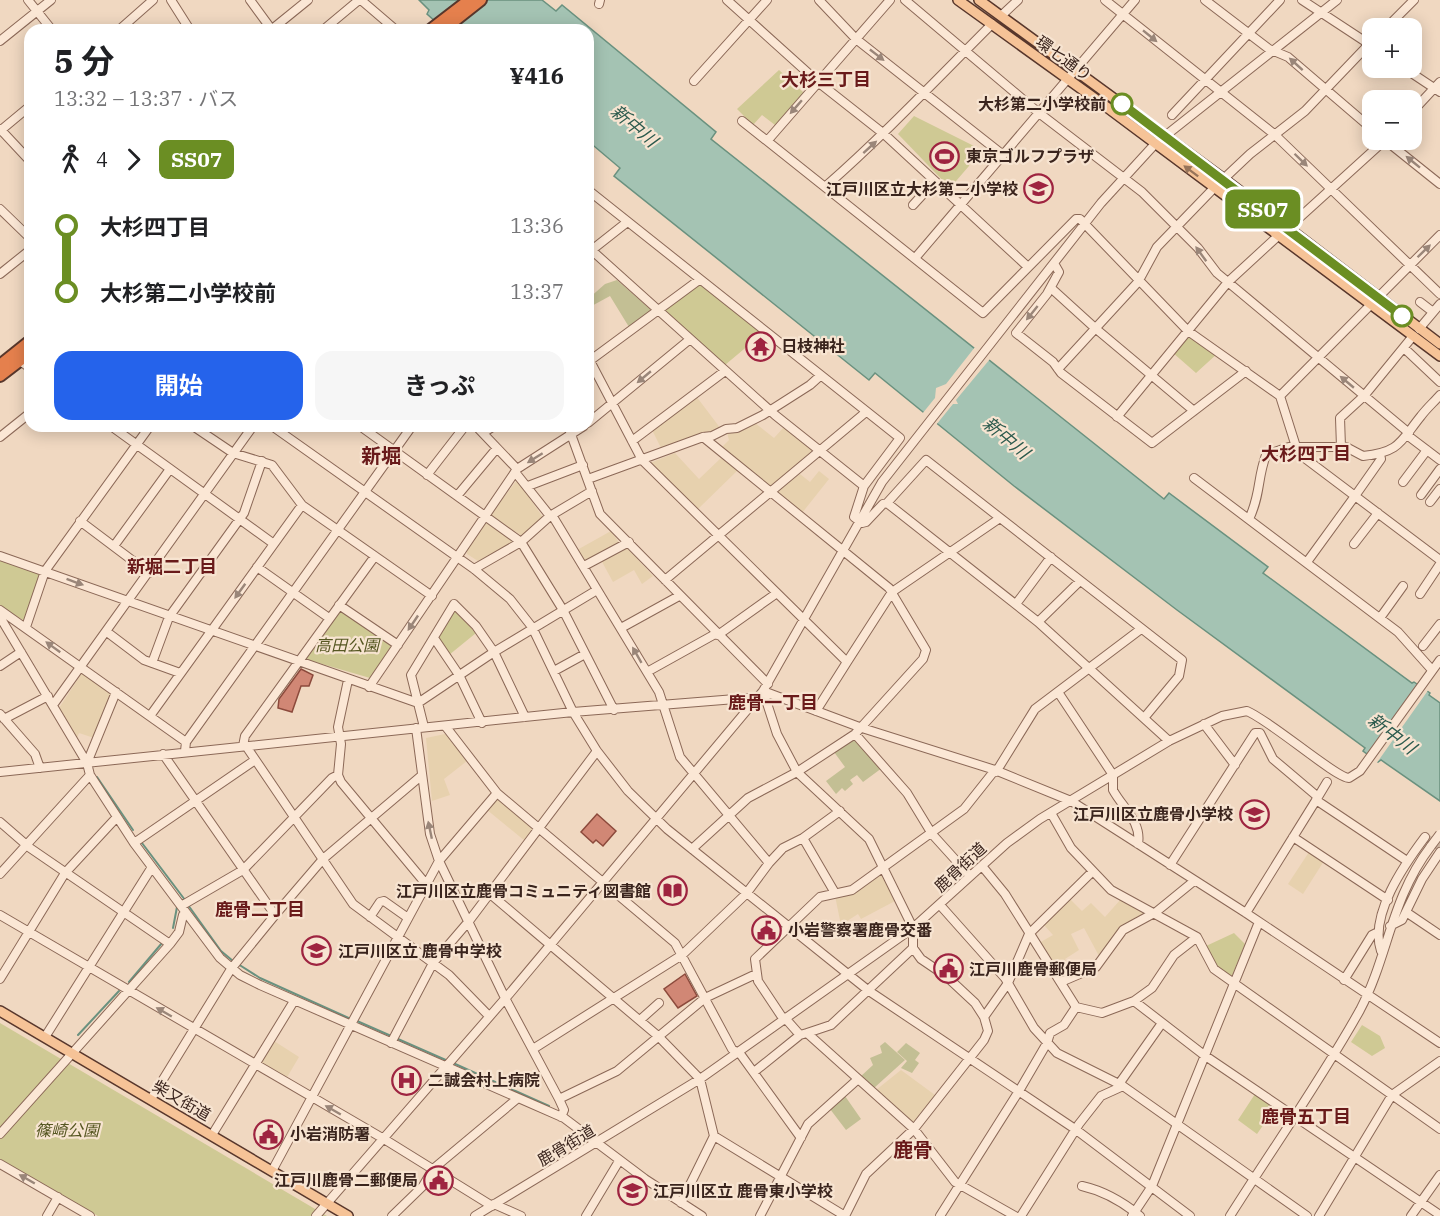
<!DOCTYPE html>
<html lang="ja">
<meta charset="utf-8">
<style>
:root{--surface:#fff;--page:#f6f6f6;--text:#202124;--muted:#757577;--accent:#2563eb}
body{margin:0;font-family:"IBM Plex Serif","Noto Sans JP",serif;background:var(--page);color:var(--text);height:100vh;display:flex;flex-direction:column;font-size:22px;white-space:nowrap}
*{box-sizing:border-box;margin:0}
p{font-size:20px;color:var(--muted)}
.icon{flex:none;width:33px;height:33px;fill:none;stroke:currentColor;stroke-width:2;stroke-linecap:round;stroke-linejoin:round}
.map{position:relative;flex:1;overflow:hidden}
.details{position:absolute;left:24px;top:24px;width:570px;height:408px;display:flex;flex-direction:column;background:var(--surface);border-radius:18px;box-shadow:0 3px 15px #0003}
.details>*{flex:none}
.badge{padding:0 12px;border-radius:9px;font-size:21px;line-height:39px}
.controls{position:absolute;left:1362px;top:18px;display:grid;gap:12px}
.controls a{display:grid;place-items:center;width:60px;height:60px;border-radius:12px;background:var(--surface);box-shadow:0 3px 15px #0003;font-size:30px}
.map>.badge{position:absolute;translate:-50% -50%;box-shadow:0 0 0 3px #fff}
.legs{display:flex;align-items:center;gap:9px;height:66px;padding:0 30px;font-size:20px}
.legs p{margin-inline-start:auto}
.summary{display:flex;align-items:center;justify-content:space-between;height:102px;padding:0 30px}
h1{font-size:33px;font-weight:700;line-height:45px}
.action{display:flex;gap:12px;margin-top:auto;padding:12px 30px}
.action a{flex:1;height:69px;border-radius:18px;background:var(--accent);color:#fff;font-size:24px;font-weight:700;line-height:69px;text-align:center}
.action a+a{background:var(--page);color:var(--text)}
ul{padding:0 30px;list-style:none}
li{display:flex;align-items:center;gap:21px;height:66px;font-size:22px}
li i{display:grid;place-items:center;width:9px;height:100%;margin:0 8px;background:currentColor}
li i::after{content:'';width:15px;height:15px;margin:-8px;border:4px solid;border-radius:50%;background:var(--surface)}
li p{margin-inline-start:auto}
li:first-child i{background:linear-gradient(#0000 50%,currentColor 0)}
li:last-child i{background:linear-gradient(currentColor 50%,#0000 0)}
.map>svg:first-child{display:block}
.farmland{fill:#e7d1ae}
.green{fill:#cfc994}
.cemetery{fill:#c3bf94}
.water{fill:#a4c3b3;stroke:#6a917f;stroke-width:1.5}
.pier{fill:#f0d8c1}
.lines{fill:none;stroke-linecap:round;stroke-linejoin:round}
.stream{stroke:#6a917f;stroke-width:2}
.building{fill:#d18775;stroke:#8c4a3c;stroke-width:1.5}
.minor-tunnel{stroke:#ccb4a0;stroke-width:8;stroke-dasharray:8 4;stroke-linecap:butt}
.minor-casing{stroke:#8b6857;stroke-width:10}
.major-casing{stroke:#58372c;stroke-width:12}
.highway-casing{stroke:#58372c;stroke-width:14}
.minor{stroke:#fbe7d5;stroke-width:8}
.major{stroke:#f6c397;stroke-width:9}
.highway{stroke:#e5804d;stroke-width:10}
.minor-bridge-casing{stroke:#8b6857;stroke-width:10;stroke-linecap:butt}
.minor-bridge{stroke:#fbe7d5;stroke-width:8}
.oneway{fill:#9a8679}
.oneway2{fill:#98745a}
.line-1-casing{stroke:#fff;stroke-width:14}
.line-1{stroke:#6b8e23;stroke-width:9}
.stop-1-dot{fill:#fff;stroke:#6b8e23;stroke-width:3}
.labels{text-anchor:middle;stroke-width:4.5;stroke-linejoin:round;paint-order:stroke}
.street-label{font-size:16px;fill:#3a241d;stroke:#f7e4d1}
.stop-label{font-size:16px;font-weight:bold;fill:#3a241d;stroke:#f7e4d1;text-anchor:end}
.poi-label{font-size:16px;font-weight:bold;fill:#3a241d;stroke:#f7e4d1;text-anchor:start}
.park-label{font-size:16px;font-style:italic;fill:#565722;stroke:#f7e4d1}
.neighbourhood-label{font-size:18px;font-weight:bold;fill:#691a1a;stroke:#f7e4d1}
.water-label{font-size:18px;font-style:italic;fill:#2b5a4d;stroke:#f7e4d1}
.quarter-label{font-size:20px;font-weight:bold;fill:#691a1a;stroke:#f7e4d1}
</style>
<div class="map">
<svg width="1440" height="1216" viewBox="0 0 1440 1216">
<rect width="100%" height="100%" fill="#f0d8c1"/>
<path class="farmland" d="M696,396L721,429L662,450L652,430Z
M755,423L774,438L784,427L813,450L773,486H770L721,448L729,440L727,433H738Z
M675,453L699,479L722,457L738,470L697,510L650,463Z
M819,471L829,479L802,513L778,494V491L800,474L810,482Z
M517,480L542,516V522L524,537L492,517L491,514Z
M485,522L514,541V544L478,561L467,554V550Z
M611,531L620,544L584,561L577,550Z
M627,548L653,576L642,584L634,570L613,582L601,560Z
M82,673L112,694L94,738L79,733L77,738L59,708Z
M445,734L467,761L444,779L450,795L432,801L426,738Z
M494,799H500L534,829L525,841L486,809Z
M1309,852L1324,861L1303,894L1288,884Z
M882,874L895,901L861,919L858,914L841,925L835,896L854,893Z
M1070,899L1082,911L1091,903L1105,917L1121,899L1145,914L1119,928L1099,956L1084,928L1071,934L1079,950L1065,959L1074,973L1063,979L1039,943L1053,935L1044,925Z
M274,1041L299,1057L286,1079L261,1064Z
M901,1070L935,1095L915,1121H911L876,1090Z"/>
<path class="green" d="M779,70L804,93L775,125L762,115L753,125L737,109Z
M914,116L974,146L969,166L950,188L898,134Z
M702,285L762,334L725,365L665,314V309L696,286Z
M1188,332L1218,353L1196,373L1172,352Z
M0,559L41,574L25,621L0,607Z
M454,609L476,633L449,655L438,639Z
M341,610L393,644L370,678L305,659Z
M1234,933L1245,944L1232,976L1229,977L1216,967L1206,946Z
M0,1023L327,1216H98L0,1159Z
M1362,1025L1380,1036L1385,1048L1372,1056L1351,1042Z
M1255,1094L1275,1108L1257,1134L1238,1120Z"/>
<path class="cemetery" d="M617,280L650,309V312L629,327L610,296L588,308V299L605,284Z
M854,738L882,768L863,782L857,775L850,780L853,784L845,791L842,788L836,794L826,781L845,767L834,752Z
M885,1042L905,1060L874,1088L860,1077L873,1065L870,1058L882,1053L880,1046Z
M906,1043L920,1053L915,1060L919,1063L912,1073L901,1068L907,1061L897,1052Z
M845,1096L861,1119L846,1130L830,1109Z"/>
<path class="water" d="M419,0H542L556,11L562,5L716,132L711,139L1164,499L1169,493L1268,567L1263,573L1412,683L1414,682L1430,693L1429,695L1440,703V801L1381,760L1378,762L1363,751L1365,748L1177,610L1014,486L875,373L869,380L614,176L620,168L588,141V30H445L427,14L429,10Z"/>
<path class="pier" d="M975,347L990,359L956,400L958,404H953L936,425L922,414L935,398L936,388L946,384Z
M1420,682L1429,689L1376,764L1366,757Z"/>
<g class="lines">
<path class="stream" d="M97,777L133,830
M142,843L185,900
M188,905L221,951L233,961
M173,928L177,907
M238,964L260,978L351,1019
M129,982L162,943
M357,1021L448,1061
M78,1035L119,991
M453,1063L549,1106"/>
</g>
<path class="building" d="M301,669L313,675L309,686H301L292,712L278,708L279,699Z
M597,814L616,831L603,846L596,840L593,843L581,832Z
M685,974L697,996L678,1008L664,989Z"/>
<g class="lines">
<path class="minor-tunnel" d="M1425,837L1440,847"/>
<defs>
<path id="minor" d="M28,0L52,30
M171,0L190,30
M250,0L272,30
M361,0L396,30
M727,0L818,82L884,134L1028,267
M819,0L856,39L1003,155
M905,0L1039,113L1142,192L1198,248L1217,273L1409,433
M1105,0L1274,134L1440,294
M1205,0L1269,49L1288,57L1372,129
M1302,0L1372,46
M599,4L600,0
M1001,16L1018,0
M1386,28L1414,0
M119,30L153,0
M271,30L308,0
M323,30L359,0
M0,41L51,0
M1404,68L1440,92
M694,81L767,0
M1412,112L1440,82
M1172,115L1280,0
M742,121L983,313L1076,219H1080L1188,331L1280,396L1440,235
M0,129L30,161
M0,131L30,106
M768,140L890,0
M1385,140L1440,184
M826,186C884,135 937,79 992,24
M588,190L900,438L864,486
M913,205L935,181
M0,209L30,238
M1288,228L1385,140
M588,247L775,415L864,486L854,517L862,523L866,522L883,504L887,503L1038,622L1169,741
M588,253L626,223
M916,257L1135,0
M1055,265L1059,272L1047,294L1016,333L1053,362L1061,373L1152,443L1246,371
M0,274L30,250
M1051,288L1095,328L1194,411
M1420,302L1433,312
M1419,329L1440,304
M1404,348L1440,382
M588,357L642,460L847,662L816,711
M20,361L30,368
M588,362L699,280
M1058,369L1138,282L1157,247L1214,188L1250,154L1305,111L1372,41
M1280,396L1298,453L1355,496L1307,562
M1117,417L1228,282L1278,236
M588,423L689,340
M111,426L274,544
M193,426L233,453L272,465L302,505L432,596
M272,426L474,569L510,599L532,627L573,712L597,751L628,791L667,829L869,991L1075,1129L1190,1216
M360,426L521,542L563,610L614,710
M476,426L517,469
M568,426L600,514L768,684
M483,433L494,426
M1407,435L1440,460
M0,437L30,413
M632,441L725,371
M1341,447L1340,418L1364,396L1413,336
M1380,454L1381,459L1355,496L1440,560
M515,472L550,516
M427,475L465,426
M1194,478L1398,632L1432,670
M588,479L703,437L712,436L726,429L737,428L763,415L810,385L820,376
M1403,482L1427,450
M528,486L583,465
M1421,495L1440,469
M457,496L497,448
M1430,502L1440,489
M887,503L926,460L1182,660L1179,676L1144,718
M552,515L659,692L680,757L769,863
M1249,519C1261,494 1257,479 1266,455L1289,447H1346L1363,456C1400,452 1400,442 1421,416C1427,408 1434,402 1440,395
M80,521L149,573
M1354,544L1378,513
M114,546L170,469
M0,556L418,703
M584,566L629,542
M257,567L329,618
M474,569L521,542L550,516L592,491
M665,580L866,412
M1420,594L1440,564
M1016,604L1051,557
M339,605L398,645
M0,610L186,742
M0,617L87,763L90,775L134,843L220,958L240,975L260,985L564,1118L645,1179L702,1216
M1380,618L1403,586
M1038,622L1080,581
M26,627L45,571L150,426
M621,628L679,596
M107,632L144,660L180,673
M718,635L777,593
M434,638L459,675L482,723
M1423,646L1440,624
M847,662L892,592L1000,518
M152,663L169,617L244,513L262,461
M0,666L21,652
M554,671L585,654
M647,672L717,633
M348,680L338,727L341,744L338,775L341,782L426,884
M369,687L517,469L584,426
M763,691L862,728L995,770L1071,801L1246,913L1440,1043
M763,691L777,734L797,772L869,839L913,928V948L921,959L946,976L975,1003L984,1017
M1058,692L1113,775V790C1122,807 1142,822 1138,844
M418,703L494,652L525,717
M53,705L253,426
M0,714L35,754L40,768
M150,716L302,505
M4,719L48,696
M1204,724L1235,765
M424,727L411,675L454,604L476,626L494,652L597,590
M446,727L497,793L675,943L732,1049L741,1055L801,1138
M416,728L430,834L439,861L505,998L559,1099L564,1110L561,1117
M855,734L907,793L932,834L970,876
M243,746L245,736L375,556
M246,746L353,904L449,975L489,1016
M185,751L186,742L412,426
M163,754L275,915
M87,763L116,692
M0,772L573,712L748,698L755,702
M996,772L1035,709L1141,629
M1318,797L1327,782
M1316,800L1407,861
M1051,813L1071,848L1111,890L1197,937L1214,969L1440,1129
M0,822L30,848L170,944
M1293,837L1388,900
M803,838L835,893
M134,843L255,760
M692,849L748,798L797,772L855,734L923,659L926,650L889,588L703,437
M1170,865L1255,733H1260L1273,759L1318,797L1246,913
M982,866L1005,894L1076,1007L1102,1013L1134,1001L1204,1055L1440,1215
M0,874L90,775
M489,893L658,1036L700,1079L714,1136L845,1216
M940,905L1005,978L1034,1028L1057,1053L1123,1086L1307,1216
M181,906L243,870L332,778L338,775
M1406,912L1440,935
M0,915L384,1139L492,1206
M370,917L380,902L384,901L408,918
M1390,926L1402,920L1422,879L1440,852
M1381,951C1369,915 1404,865 1425,837
M0,979L65,873L117,817
M1344,980L1372,935L1378,932
M1061,982L1096,967L1123,930L1156,912L1194,881
M1134,1001L1152,988L1174,955L1197,937
M785,1018L800,1035L807,1033L914,1129L955,1182L1015,1216
M640,1020L659,1003
M784,1020L758,981L755,959L820,897L852,890L964,809L995,770
M807,1033L831,1025L913,948
M45,1037L152,867
M391,1043L433,963L469,921L597,751
M533,1049L682,955L746,894L769,863L783,848L803,838L840,811
M754,1072L800,1035
M1119,1084L1162,1023
M151,1099L231,969L275,915L323,859L421,776
M559,1099L617,1071L705,998L756,974
M0,1134L170,944L179,932L183,915L186,913
M212,1135L294,1001
M0,1164L90,1216
M272,1171L439,861L497,793
M1082,1186C1104,1191 1123,1202 1140,1216
M681,1203L714,1136
M494,1204L521,1216
M47,1216L58,1197
M316,1216L510,993L763,691L882,482L1101,203L1155,144L1337,0
M392,1216L423,1186L433,1169L518,1098
M475,1216L700,1079L913,928L1007,843L1040,819L1169,741L1222,716L1247,711C1271,721 1336,778 1349,778L1360,771L1440,660
M586,1216L619,1161
M760,1216L808,1124L857,1080
M845,1216L866,1174L914,1129L984,1040L988,1031L984,1017L1008,983L1029,934L1093,871
M940,1216L1019,1091L1047,1043L1050,1033L1064,1025L1076,1007
M1021,1216L1079,1124L1101,1096L1123,1086
M1132,1216L1152,1186L1259,922
M1230,1216C1273,1148 1321,1080 1360,1010C1389,955 1390,900 1431,846
M1319,1216L1392,1095L1440,1061
M1411,1216L1440,1175"/>
<path id="major" d="M958,0L1108,108L1440,356
M979,0L1224,179L1440,344
M0,1011L348,1216"/>
<path id="highway" d="M430,30L469,0
M443,30L481,0
M0,365L30,341
M0,376L30,353"/>
</defs>
<use href="#minor" class="minor-casing"/>
<use href="#major" class="major-casing"/>
<use href="#highway" class="highway-casing"/>
<use href="#minor" class="minor"/>
<use href="#major" class="major"/>
<use href="#highway" class="highway"/>
<defs>
<path id="minor-bridge" d="M1431,846L1440,834"/>
</defs>
<use href="#minor-bridge" class="minor-bridge-casing"/>
<use href="#minor-bridge" class="minor-bridge"/>
</g>
<defs><path id="oneway-solid" d="M-6-.8H1V-3.2L6.5 0L1 3.2V.8H-6Z" transform="scale(1.5)"/></defs>
<g class="oneway">
<use href="#oneway-solid" transform="translate(1150 36) rotate(39)"/>
<use href="#oneway-solid" transform="translate(877 55) rotate(38)"/>
<use href="#oneway-solid" transform="translate(1296 64) rotate(-138)"/>
<use href="#oneway-solid" transform="translate(796 107) rotate(131)"/>
<use href="#oneway-solid" transform="translate(870 147) rotate(-42)"/>
<use href="#oneway-solid" transform="translate(1301 160) rotate(44)"/>
<use href="#oneway-solid" transform="translate(1413 162) rotate(-141)"/>
<use href="#oneway-solid" transform="translate(1424 251) rotate(-44)"/>
<use href="#oneway-solid" transform="translate(1201 254) rotate(-126)"/>
<use href="#oneway-solid" transform="translate(1032 313) rotate(129)"/>
<use href="#oneway-solid" transform="translate(644 377) rotate(140)"/>
<use href="#oneway-solid" transform="translate(1347 382) rotate(-140)"/>
<use href="#oneway-solid" transform="translate(535 458) rotate(148)"/>
<use href="#oneway-solid" transform="translate(75 582) rotate(20)"/>
<use href="#oneway-solid" transform="translate(240 591) rotate(126)"/>
<use href="#oneway-solid" transform="translate(413 623) rotate(124)"/>
<use href="#oneway-solid" transform="translate(53 647) rotate(-144)"/>
<use href="#oneway-solid" transform="translate(637 655) rotate(-120)"/>
<use href="#oneway-solid" transform="translate(430 830) rotate(-102)"/>
<use href="#oneway-solid" transform="translate(164 1012) rotate(-150)"/>
<use href="#oneway-solid" transform="translate(333 1110) rotate(-150)"/>
<use href="#oneway-solid" transform="translate(27 1179) rotate(-150)"/>
</g>
<use class="oneway2" href="#oneway-solid" transform="translate(1191 171) rotate(-143)"/>
<g class="lines">
<defs>
<path id="line-1" d="M1122,104L1402,316"/>
</defs>
<use href="#line-1" class="line-1-casing"/>
<use href="#line-1" class="line-1"/>
</g>
<defs>
<symbol id="stadium-ring" viewBox="-11 -11 22 22"><circle r="9.5" fill="#f7e4d1" stroke="#9e2440" stroke-width="1.5"/><path d="M0-5a6.5 5 0 1 0 0 10a6.5 5 0 1 0 0-10ZM-3.5-1.8h7v3.6h-7Z" fill="#9e2440"/></symbol>
<symbol id="school-ring" viewBox="-11 -11 22 22"><circle r="9.5" fill="#f7e4d1" stroke="#9e2440" stroke-width="1.5"/><path d="M0-5L7-2L0 1L-7-2ZM-4 1L0 2.5L4 1V4Q0 6-4 4Z" fill="#9e2440"/></symbol>
<symbol id="temple-ring" viewBox="-11 -11 22 22"><circle r="9.5" fill="#f7e4d1" stroke="#9e2440" stroke-width="1.5"/><path d="M0-6L5-2H3V0L6.5 2.5H4V6H1.5V3h-3V6H-4V2.5H-6.5L-3 0V-2H-5Z" fill="#9e2440"/></symbol>
<symbol id="library-ring" viewBox="-11 -11 22 22"><circle r="9.5" fill="#f7e4d1" stroke="#9e2440" stroke-width="1.5"/><path d="M-6-4Q-3-5.5-.7-3.5V5Q-3 3-6 4ZM6-4Q3-5.5 .7-3.5V5Q3 3 6 4Z" fill="#9e2440"/></symbol>
<symbol id="civic-ring" viewBox="-11 -11 22 22"><circle r="9.5" fill="#f7e4d1" stroke="#9e2440" stroke-width="1.5"/><path d="M-.6-6.5H3V-4.5H.6V-3L4-1V1h2V6H-6V1h2V-1L-.6-3ZM-1.2 2.5V6h2.4V2.5Z" fill="#9e2440"/></symbol>
<symbol id="hospital-ring" viewBox="-11 -11 22 22"><circle r="9.5" fill="#f7e4d1" stroke="#9e2440" stroke-width="1.5"/><path d="M-5-5h3v3.5h4V-5h3V5h-3V1.5h-4V5h-3Z" fill="#9e2440"/></symbol>
</defs>
<g fill-rule="evenodd">
<use href="#stadium-ring" x="928" y="140" width="33" height="33"/>
<use href="#school-ring" x="1022" y="172" width="33" height="33"/>
<use href="#temple-ring" x="744" y="330" width="33" height="33"/>
<use href="#school-ring" x="1238" y="798" width="33" height="33"/>
<use href="#library-ring" x="656" y="874" width="33" height="33"/>
<use href="#civic-ring" x="750" y="914" width="33" height="33"/>
<use href="#school-ring" x="300" y="934" width="33" height="33"/>
<use href="#civic-ring" x="932" y="952" width="33" height="33"/>
<use href="#hospital-ring" x="390" y="1064" width="33" height="33"/>
<use href="#civic-ring" x="252" y="1118" width="33" height="33"/>
<use href="#civic-ring" x="422" y="1164" width="33" height="33"/>
<use href="#school-ring" x="616" y="1174" width="33" height="33"/>
</g>
<g class="stop-1-dot">
<circle cx="1122" cy="104" r="10"/>
<circle cx="1402" cy="316" r="10"/>
</g>
<g class="labels">
<g class="street-label">
<text transform="translate(1064 58) rotate(36)" y="6">環七通り</text>
<text transform="translate(960 867) rotate(-43)" y="6">鹿骨街道</text>
<text transform="translate(182 1100) rotate(30)" y="6">柴又街道</text>
<text transform="translate(566 1145) rotate(-31)" y="6">鹿骨街道</text>
</g>
<g class="stop-label">
<text x="1106" y="110">大杉第二小学校前</text>
</g>
<g class="poi-label">
<text x="966" y="162">東京ゴルフプラザ</text>
<text x="1018" y="195" text-anchor="end">江戸川区立大杉第二小学校</text>
<text x="781" y="352">日枝神社</text>
<text x="1233" y="820" text-anchor="end">江戸川区立鹿骨小学校</text>
<text x="651" y="897" text-anchor="end">江戸川区立鹿骨コミュニティ図書館</text>
<text x="788" y="936">小岩警察署鹿骨交番</text>
<text x="338" y="957">江戸川区立 鹿骨中学校</text>
<text x="969" y="975">江戸川鹿骨郵便局</text>
<text x="428" y="1086">二誠会村上病院</text>
<text x="290" y="1140">小岩消防署</text>
<text x="418" y="1186" text-anchor="end">江戸川鹿骨二郵便局</text>
<text x="653" y="1197">江戸川区立 鹿骨東小学校</text>
</g>
<g class="park-label">
<text x="347" y="651">高田公園</text>
<text x="67" y="1136">篠崎公園</text>
</g>
<g class="neighbourhood-label">
<text x="826" y="86">大杉三丁目</text>
<text x="1306" y="460">大杉四丁目</text>
<text x="172" y="573">新堀二丁目</text>
<text x="773" y="709">鹿骨一丁目</text>
<text x="260" y="916">鹿骨二丁目</text>
<text x="1306" y="1123">鹿骨五丁目</text>
</g>
<g class="water-label">
<text transform="translate(634 126) rotate(40)" y="6">新中川</text>
<text transform="translate(1006 438) rotate(40)" y="6">新中川</text>
<text transform="translate(1392 734) rotate(37)" y="6">新中川</text>
</g>
<g class="quarter-label">
<text x="381" y="463">新堀</text>
<text x="913" y="1157">鹿骨</text>
</g>
</g>
</svg>
<div class="controls">
<a>+</a>
<a>−</a>
</div>
<b class="badge" style="left:1263px;top:209px;background:#6b8e23;color:#fff">SS07</b>
<section class="details">
<div class="summary"><div><h1>5 分</h1><p>13:32 – 13:37 · バス</p></div><b>¥416</b></div>
<div class="legs"><svg class="icon" aria-label="walk" viewBox="0 0 24 24"><circle cx="13" cy="4" r="2"/><path d="M13 8l-2 6 4 7M11 14l-3 7M7 12l3-4h3l4 4"/></svg>4<svg class="icon" aria-label="forward" viewBox="0 0 24 24"><path d="M9 5l7 7-7 7"/></svg><b class="badge" style="background:#6b8e23;color:#fff">SS07</b></div>
<ul>
<li><i style="color:#6b8e23"></i><b>大杉四丁目</b><p>13:36</p></li>
<li><i style="color:#6b8e23"></i><b>大杉第二小学校前</b><p>13:37</p></li>
</ul>
<div class="action"><a>開始</a><a>きっぷ</a></div>
</section>
</div>
